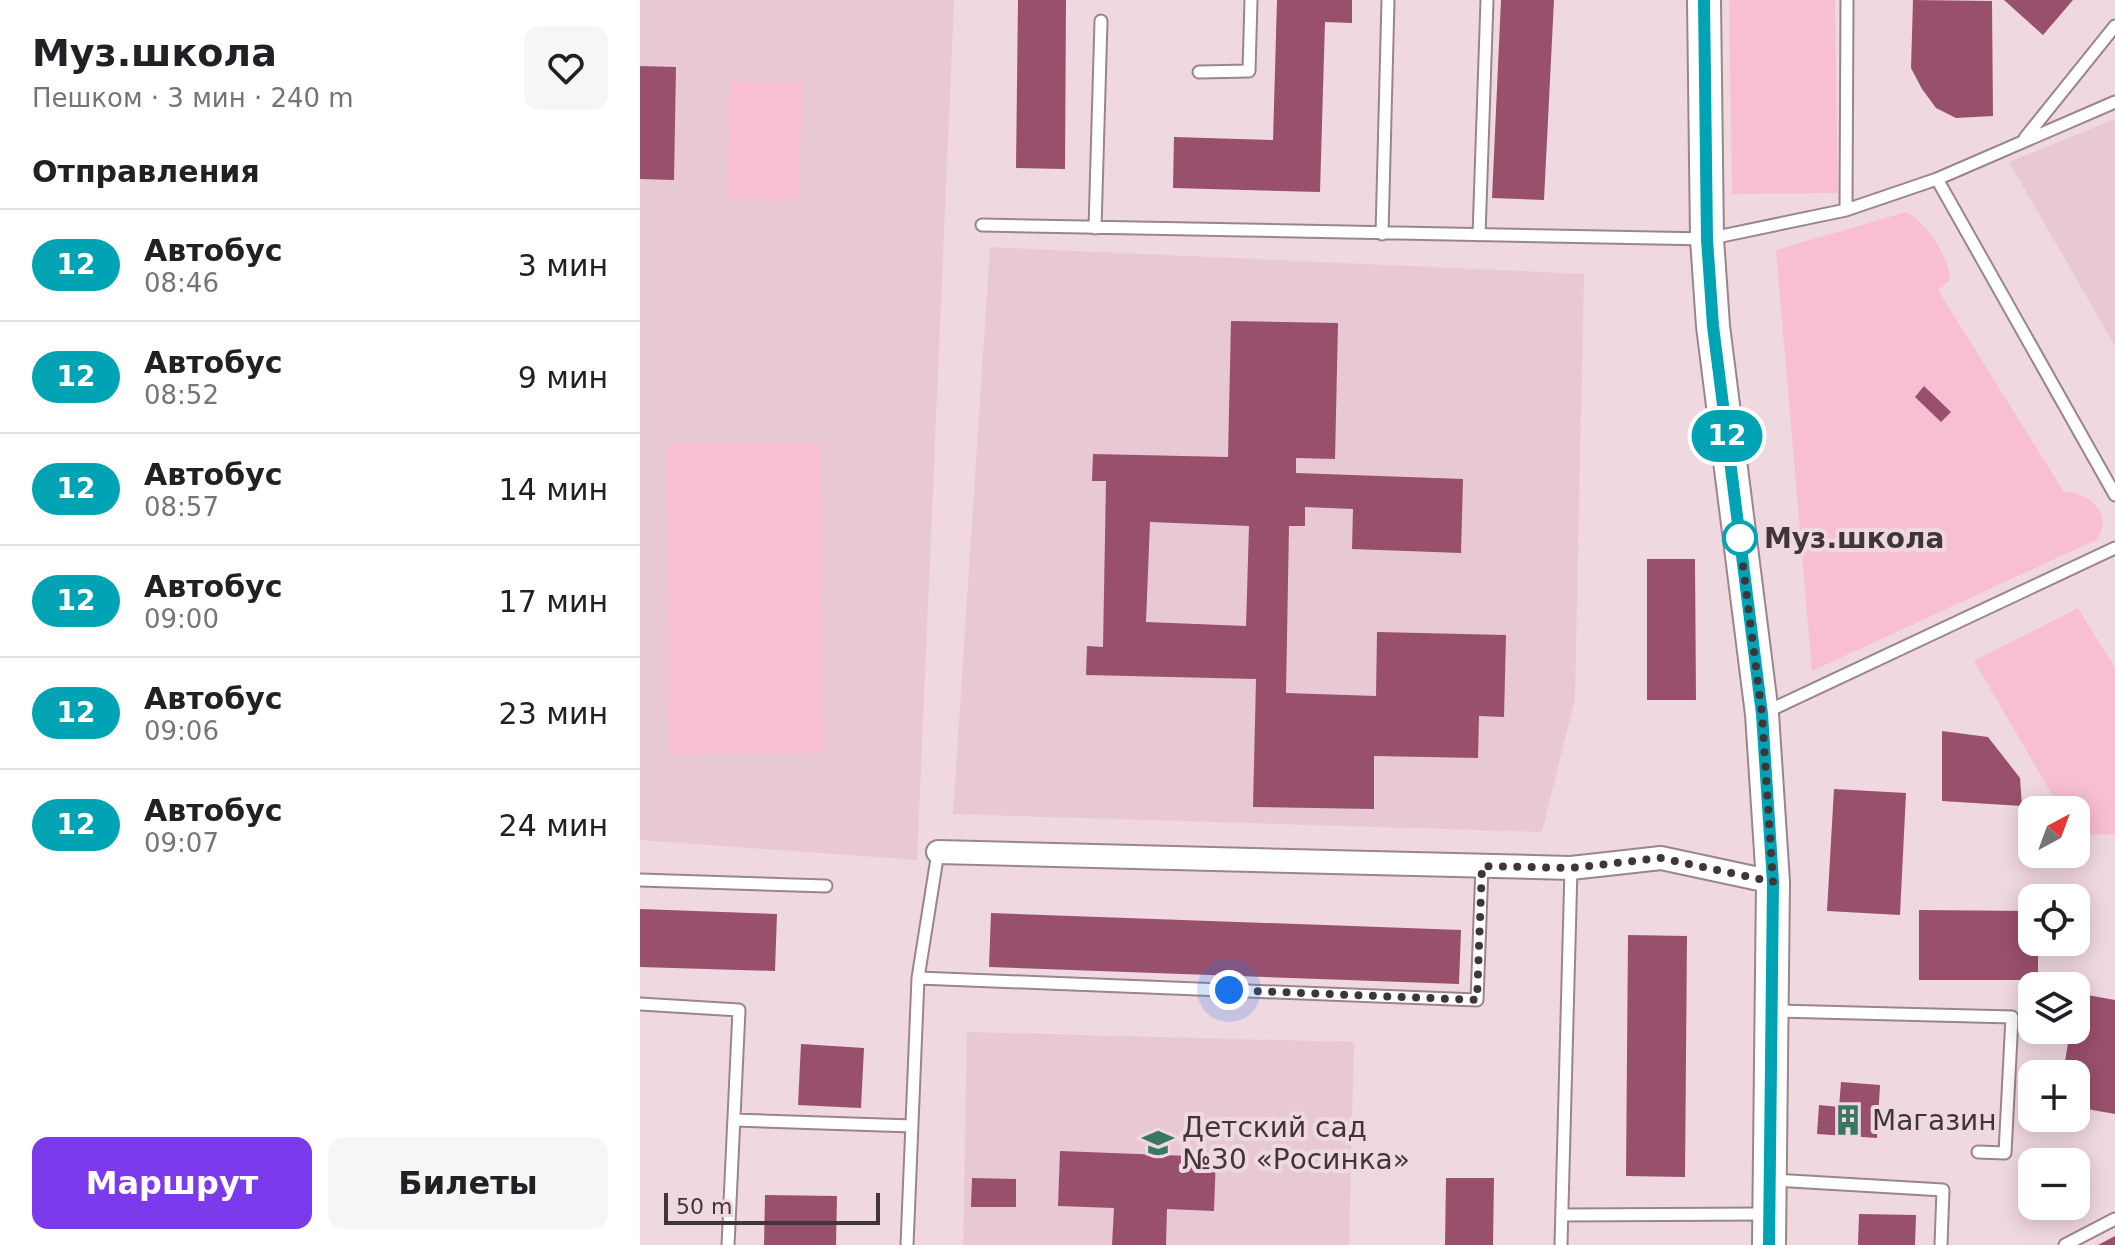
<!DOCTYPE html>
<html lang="ru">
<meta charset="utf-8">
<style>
:root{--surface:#fff;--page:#f6f6f6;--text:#202124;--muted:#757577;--line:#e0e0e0;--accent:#7c3aed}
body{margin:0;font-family:"DejaVu Sans",sans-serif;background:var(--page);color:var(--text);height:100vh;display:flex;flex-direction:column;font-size:30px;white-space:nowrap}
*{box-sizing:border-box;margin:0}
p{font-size:26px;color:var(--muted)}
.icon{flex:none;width:44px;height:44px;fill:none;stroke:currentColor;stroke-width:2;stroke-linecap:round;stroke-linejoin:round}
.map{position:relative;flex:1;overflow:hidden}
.side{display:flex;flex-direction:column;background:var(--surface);width:640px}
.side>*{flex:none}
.badge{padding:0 16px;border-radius:26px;font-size:28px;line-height:52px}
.needle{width:52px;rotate:41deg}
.buttons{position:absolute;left:1378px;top:796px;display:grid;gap:16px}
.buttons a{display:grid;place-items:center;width:72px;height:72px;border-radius:16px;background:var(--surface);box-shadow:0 4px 20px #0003;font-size:40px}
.scale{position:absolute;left:24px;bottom:20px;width:216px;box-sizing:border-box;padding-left:8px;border:4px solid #403639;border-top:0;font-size:22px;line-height:28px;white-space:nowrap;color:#403639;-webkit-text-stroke:6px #f0d8e0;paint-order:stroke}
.you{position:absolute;width:40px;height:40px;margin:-20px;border:6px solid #fff;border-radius:50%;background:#1a73e8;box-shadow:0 0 0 12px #1a73e833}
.map>.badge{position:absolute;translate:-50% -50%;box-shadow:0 0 0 4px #fff}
h2{padding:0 32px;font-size:30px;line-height:72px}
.round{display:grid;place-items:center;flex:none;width:84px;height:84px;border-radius:16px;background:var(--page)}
.head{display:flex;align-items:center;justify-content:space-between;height:136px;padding:0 32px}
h1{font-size:38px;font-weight:800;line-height:60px}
.primary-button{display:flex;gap:16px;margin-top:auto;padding:16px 32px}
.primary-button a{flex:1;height:92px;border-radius:16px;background:var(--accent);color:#fff;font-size:32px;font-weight:800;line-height:92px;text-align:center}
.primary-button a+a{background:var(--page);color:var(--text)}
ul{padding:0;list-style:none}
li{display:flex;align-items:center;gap:24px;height:112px;padding:0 32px;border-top:2px solid var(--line)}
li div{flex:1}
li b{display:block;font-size:30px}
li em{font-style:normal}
li .badge{min-width:88px;font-weight:700;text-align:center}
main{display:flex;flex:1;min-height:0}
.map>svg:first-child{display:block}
.built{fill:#e8c9d3}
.green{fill:#f8bfd2}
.building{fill:#99506d;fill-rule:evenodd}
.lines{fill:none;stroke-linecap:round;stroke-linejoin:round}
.lane-casing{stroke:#9b858c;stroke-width:15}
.street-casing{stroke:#9b858c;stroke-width:26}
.secondary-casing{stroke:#9b858c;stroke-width:36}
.lane{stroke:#fff;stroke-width:11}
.street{stroke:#fff;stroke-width:22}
.secondary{stroke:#fff;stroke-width:32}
.line-casing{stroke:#fff;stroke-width:18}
.line{stroke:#00a3b4;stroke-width:12}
.walk{stroke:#403639;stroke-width:8;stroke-dasharray:0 14.4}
.stop-dot{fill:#fff;stroke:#00a3b4;stroke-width:4}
.labels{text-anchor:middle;stroke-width:8;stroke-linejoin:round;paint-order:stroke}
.stop-label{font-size:28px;font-weight:bold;fill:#403639;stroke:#f0d8e0;text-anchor:start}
.poi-label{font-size:28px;fill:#403639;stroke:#f0d8e0;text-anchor:start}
</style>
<main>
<section class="side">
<div class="head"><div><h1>Муз.школа</h1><p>Пешком · 3 мин · 240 m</p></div><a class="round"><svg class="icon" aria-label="heart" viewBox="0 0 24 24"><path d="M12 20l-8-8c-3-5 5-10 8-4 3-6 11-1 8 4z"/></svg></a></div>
<h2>Отправления</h2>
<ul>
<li><span class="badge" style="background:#00a3b4;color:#fff">12</span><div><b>Автобус</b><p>08:46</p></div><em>3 мин</em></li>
<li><span class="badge" style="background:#00a3b4;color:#fff">12</span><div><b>Автобус</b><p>08:52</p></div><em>9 мин</em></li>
<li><span class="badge" style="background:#00a3b4;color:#fff">12</span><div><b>Автобус</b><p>08:57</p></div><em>14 мин</em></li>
<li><span class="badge" style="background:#00a3b4;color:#fff">12</span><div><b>Автобус</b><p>09:00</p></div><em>17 мин</em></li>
<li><span class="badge" style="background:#00a3b4;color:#fff">12</span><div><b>Автобус</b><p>09:06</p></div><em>23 мин</em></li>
<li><span class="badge" style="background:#00a3b4;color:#fff">12</span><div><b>Автобус</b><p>09:07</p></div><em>24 мин</em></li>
</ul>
<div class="primary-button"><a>Маршрут</a><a>Билеты</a></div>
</section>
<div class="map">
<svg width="1475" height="1245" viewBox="0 0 1475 1245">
<rect width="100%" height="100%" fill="#f0d8e0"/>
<path class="built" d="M0,0H314L277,860L0,840Z
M1475,119V346L1369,162Z
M350,247L944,274L935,699L902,832L313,814Z
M327,1032L714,1042L709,1245H323Z"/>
<path class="green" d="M1089,0H1195L1198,193L1092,194Z
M90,81L162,83L159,201L87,199Z
M1266,212C1286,221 1310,258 1310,280L1298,290L1424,492C1450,492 1475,515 1456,540L1172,671L1136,250Z
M27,444H181L183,753L29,754Z
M1438,608L1475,668V835L1436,834V810H1421L1334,661Z"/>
<path class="building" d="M378,0H426L425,169L376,168Z
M637,0H712V23L685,22L680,192L533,188L534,137L633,140Z
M861,0H914L904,200L852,198Z
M1273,0L1352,1L1353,116L1316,118L1296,108L1282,89L1271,68Z
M1364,0H1433L1403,35Z
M0,66L36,67L34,180L0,179Z
M591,321L698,323L695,459L656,458V473L823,479L821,553L712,549L713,509L665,507V526H649L646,693L736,696L737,632L866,635L864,717L839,716L838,758L734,756V809L613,807L616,679L446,675L447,646L463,647L466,481H452L453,454L588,457ZM510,522L609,526L606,626L506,622Z
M1284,386L1311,412L1301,422L1275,397Z
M1007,559H1055L1056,700H1007Z
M1302,731L1348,737L1380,778L1382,806L1302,801Z
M1194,789L1266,793L1260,915L1187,911Z
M0,909L137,914L135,971L0,967Z
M1279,910L1392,911V942H1398V980H1279Z
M351,913L821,930L819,984L349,967Z
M988,935L1047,936L1045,1177L986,1176Z
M1436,993L1475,1000V1114L1436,1107V1074H1423L1430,1030H1436Z
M161,1044L224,1048L221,1108L158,1105Z
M1201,1082L1240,1085L1237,1138L1177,1134L1179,1105L1199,1107Z
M420,1151L576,1157L574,1211L527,1209L526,1245H472L474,1208L418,1206Z
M332,1178L376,1179V1207H331Z
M806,1178H854L853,1245H805Z
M125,1195L197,1196L196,1245H124Z
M1219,1214L1276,1215L1275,1245H1218Z
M1475,1236V1245H1458Z"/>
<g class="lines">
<defs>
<path id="lane" d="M559,72L609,71L611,0
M1385,138L1475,26
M1297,179L1475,495
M1206,210L1207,0
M342,225L1067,239L1206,210L1297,179L1475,102
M455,228L461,21
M742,234L748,0
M839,235L847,0
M1126,712L1475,548
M0,880L186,886
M278,978L837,1000L842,866
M0,1004L99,1010L88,1245
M1136,1011L1372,1017L1365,1153L1338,1152
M94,1120L272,1126
M1133,1180L1303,1190L1301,1245
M922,1215L1125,1214
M267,1245L278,978L298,852
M921,1245L931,868
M1425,1245L1475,1219"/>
<path id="street" d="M298,852L931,868L1021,858L1133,882"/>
<path id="secondary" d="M1064,0L1067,239L1073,326L1122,714L1133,882L1129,1245"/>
</defs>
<use href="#lane" class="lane-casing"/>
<use href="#street" class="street-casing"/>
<use href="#secondary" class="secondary-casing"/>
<use href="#lane" class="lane"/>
<use href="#street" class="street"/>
<use href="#secondary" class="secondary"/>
</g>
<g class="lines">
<defs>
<path id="line" d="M1064,0L1067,239L1073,326L1122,714L1133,882L1129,1245"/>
</defs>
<use href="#line" class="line-casing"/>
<use href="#line" class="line"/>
<path class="walk" d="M589,990L837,1000L842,866L931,868L1021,858L1133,882L1122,714L1099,535L1100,538"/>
</g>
<defs>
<symbol id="building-bare" viewBox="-9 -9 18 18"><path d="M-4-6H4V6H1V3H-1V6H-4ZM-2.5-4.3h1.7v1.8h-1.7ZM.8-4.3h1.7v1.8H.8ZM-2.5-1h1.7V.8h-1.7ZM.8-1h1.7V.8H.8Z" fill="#387764" stroke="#f0d8e0" stroke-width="2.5" paint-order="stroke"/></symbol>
<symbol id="school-bare" viewBox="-9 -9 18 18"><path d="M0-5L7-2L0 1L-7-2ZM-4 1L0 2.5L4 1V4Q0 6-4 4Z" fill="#387764" stroke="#f0d8e0" stroke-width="2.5" paint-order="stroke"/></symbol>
</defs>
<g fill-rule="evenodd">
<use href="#building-bare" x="1186" y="1098" width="44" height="44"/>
<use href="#school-bare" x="496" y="1121" width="44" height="44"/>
</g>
<circle class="stop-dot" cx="1100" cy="538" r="16"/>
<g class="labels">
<g class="stop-label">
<text x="1124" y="548">Муз.школа</text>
</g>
<g class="poi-label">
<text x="1232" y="1130">Магазин</text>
<text x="542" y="1137">Детский сад<tspan x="542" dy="32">№30 «Росинка»</tspan></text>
</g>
</g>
</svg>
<div class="buttons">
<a><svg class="needle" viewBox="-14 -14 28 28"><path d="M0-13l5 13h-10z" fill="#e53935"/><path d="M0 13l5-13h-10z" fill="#757577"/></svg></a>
<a><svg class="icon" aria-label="locate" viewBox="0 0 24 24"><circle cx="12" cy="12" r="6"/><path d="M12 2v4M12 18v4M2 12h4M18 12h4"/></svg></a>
<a><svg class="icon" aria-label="layers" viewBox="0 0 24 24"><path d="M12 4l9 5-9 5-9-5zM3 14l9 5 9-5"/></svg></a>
<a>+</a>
<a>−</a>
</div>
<div class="scale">50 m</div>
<div class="you" style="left:589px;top:990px"></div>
<b class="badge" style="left:1087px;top:436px;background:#00a3b4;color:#fff">12</b>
</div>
</main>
